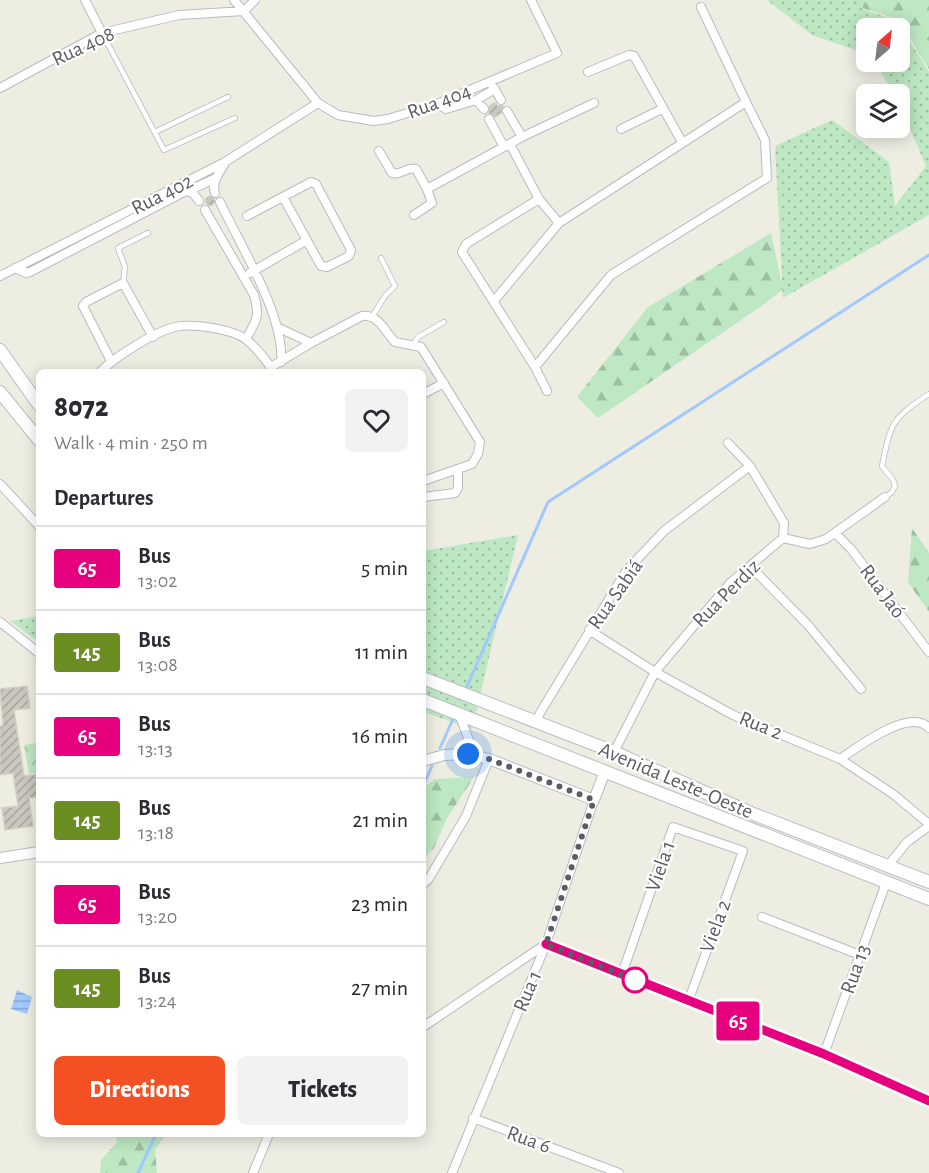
<!DOCTYPE html>
<meta charset="utf-8">
<style>
:root{--surface:#fff;--page:#f2f2f3;--text:#2b2b33;--muted:#7c7c81;--line:#e1e1e2;--accent:#f35124}
body{margin:0;font-family:"Alegreya Sans",sans-serif;background:var(--page);color:var(--text);height:100vh;display:flex;flex-direction:column;font-size:22px;white-space:nowrap}
*{box-sizing:border-box;margin:0}
p{font-size:20px;color:var(--muted)}
.icon{flex:none;width:33px;height:33px;fill:none;stroke:currentColor;stroke-width:2;stroke-linecap:round;stroke-linejoin:round}
.map{position:relative;flex:1;overflow:hidden}
.panel{position:absolute;left:36px;top:369px;width:390px;height:768px;display:flex;flex-direction:column;background:var(--surface);border-radius:9px;box-shadow:0 3px 15px #0003}
.panel>*{flex:none}
.badge{padding:0 12px;border-radius:4px;font-size:21px;line-height:39px}
.needle{width:39px;rotate:28deg}
.buttons{position:absolute;left:856px;top:18px;display:grid;gap:12px}
.buttons a{display:grid;place-items:center;width:54px;height:54px;border-radius:9px;background:var(--surface);box-shadow:0 3px 15px #0003;font-size:30px}
.you{position:absolute;width:30px;height:30px;margin:-15px;border:4px solid #fff;border-radius:50%;background:#1a73e8;box-shadow:0 0 0 9px #1a73e833}
.map>.badge{position:absolute;translate:-50% -50%;box-shadow:0 0 0 3px #fff}
h2{padding:0 18px;font-size:22px;line-height:54px}
.round{display:grid;place-items:center;flex:none;width:63px;height:63px;border-radius:9px;background:var(--page)}
.head{display:flex;align-items:center;justify-content:space-between;height:102px;padding:0 18px}
h1{font-size:28px;font-weight:800;line-height:45px}
.cta{display:flex;gap:12px;margin-top:auto;padding:12px 18px}
.cta a{flex:1;height:69px;border-radius:9px;background:var(--accent);color:#fff;font-size:24px;font-weight:800;line-height:69px;text-align:center}
.cta a+a{background:var(--page);color:var(--text)}
ul{padding:0;list-style:none}
li{display:flex;align-items:center;gap:18px;height:84px;padding:0 18px;border-top:2px solid var(--line)}
li div{flex:1}
li b{display:block;font-size:22px}
li em{font-style:normal}
li .badge{min-width:66px;font-weight:700;text-align:center}
.map>svg:first-child{display:block}
.grass{fill:url(#grass-dots)}
.forest{fill:url(#forest-firs)}
.park{fill:url(#park-crowns)}
.water{fill:url(#water-rules)}
.lines{fill:none;stroke-linecap:round;stroke-linejoin:round}
.stream{stroke:#a1c9ff;stroke-width:3}
.building{fill:url(#building-hatch);stroke:#d3d0c0;stroke-width:1.5}
.service-casing{stroke:#babbc2;stroke-width:6}
.minor-casing{stroke:#babbc2;stroke-width:10}
.tertiary-casing{stroke:#babbc2;stroke-width:12}
.secondary-casing{stroke:#bbbdc5;stroke-width:14}
.service{stroke:#fff;stroke-width:4.5}
.minor{stroke:#fff;stroke-width:8}
.tertiary{stroke:#fff;stroke-width:10}
.secondary{stroke:#fff;stroke-width:12}
.line-casing{stroke:#fff;stroke-width:14}
.line{stroke:#e6007e;stroke-width:9}
.walk{stroke:#5b5d64;stroke-width:6;stroke-dasharray:0 10.8}
.stop-dot{fill:#fff;stroke:#e6007e;stroke-width:3}
.labels{text-anchor:middle;stroke-width:4.5;stroke-linejoin:round;paint-order:stroke}
.street-label{font-size:21px;fill:#5b5d64;stroke:#fff}
</style>
<div class="map">
<svg width="929" height="1173" viewBox="0 0 929 1173">
<defs>
<pattern id="grass-dots" width="8" height="8" patternUnits="userSpaceOnUse" patternTransform="scale(1.5)"><rect width="8" height="8" fill="#bde8c3"/><path d="M2 2h.1M6 6h.1" fill="none" stroke="#9dbfa2" stroke-width="1.8" stroke-linecap="round"/></pattern>
<pattern id="forest-firs" width="22" height="20" patternUnits="userSpaceOnUse" patternTransform="scale(1.5)"><rect width="22" height="20" fill="#bde8c3"/><path d="M5 1l3.5 6h-7zM16 11l3.5 6h-7z" fill="#9dbfa2"/></pattern>
<pattern id="park-crowns" width="20" height="18" patternUnits="userSpaceOnUse" patternTransform="scale(1.5)"><rect width="20" height="18" fill="#bde8c3"/><path d="M2 6a3 3 0 1 1 6 0M12 15a3 3 0 1 1 6 0" fill="none" stroke="#9dbfa2"/></pattern>
<pattern id="water-rules" width="6" height="5" patternUnits="userSpaceOnUse" patternTransform="scale(1.5)"><rect width="6" height="5" fill="#a1c9ff"/><path d="M0 2.5h6" fill="none" stroke="#86a6d2"/></pattern>
<pattern id="building-hatch" width="6" height="6" patternUnits="userSpaceOnUse" patternTransform="scale(1.5)"><rect width="6" height="6" fill="#c9c7bf"/><path d="M-1 1l2-2M0 6l6-6M5 7l2-2" fill="none" stroke="#a6a59f"/></pattern>
</defs>
<rect width="100%" height="100%" fill="#eeede2"/>
<path class="grass" d="M767,0H860L863,9L897,21L929,72V215L783,298L775,146L832,120L889,162L895,206L926,166L900,105V94H894L875,62H900V28H867V54L812,35Z
M518,535L472,729L423,712V551Z
M39,616V642L10,621Z"/>
<path class="forest" d="M860,0H929V69C917,54 912,35 898,22C890,15 873,12 863,8Z
M771,233L783,289L763,305L598,418L577,397L648,307Z
M912,528L929,553V612L908,582Z
M474,777L447,818L434,848L423,860V788L435,779Z
M115,1134H167L155,1149L157,1173H100L101,1160L117,1142Z"/>
<path class="park" d="M36,743L39,772L29,774L24,745Z"/>
<path class="water" d="M17,990L32,997L27,1014L11,1009Z"/>
<g class="lines">
<path class="stream" d="M465,691L548,502L929,255
M440,748L453,719
M423,786L432,766
M138,1173L156,1134"/>
</g>
<path class="building" d="M495,103L498,106H503L501,113L495,117L489,113V106Z
M205.5 201a4.5 4.5 0 1 1 9 0a4.5 4.5 0 1 1-9 0Z
M27,686L30,708L14,710L24,776L39,774V797L29,798L33,826L5,830L2,808L18,806L13,773L0,775V726H3L0,689Z"/>
<g class="lines">
<defs>
<path id="service" d="M102,33L164,150L235,118
M155,132L228,97
M123,283L125,267L118,248L148,233
M372,317L385,296L395,286L381,258
M413,345L418,337L444,322
M885,497L892,492L895,486L893,480L882,466C891,423 891,419 929,394"/>
<path id="minor" d="M85,0L102,33
M234,0L318,103L338,115L374,121L388,119L437,104L557,53L531,0
M244,11L255,0
M588,72L629,55L634,56L682,142
M490,82L501,100
M0,88L102,33L179,15L244,11
M476,100L495,89
M437,104L446,109L476,100L484,109
M507,111L522,137
M489,119L504,147
M621,129L662,109
M379,151L392,173C401,176 407,166 416,169L427,189L432,203L414,215
M427,189L522,137L594,103
M188,191L216,178
M215,193C211,182 220,172 225,163
M539,199L466,244L462,252L535,367L547,391
M220,202C240,245 285,316 281,362
M205,210L254,295C260,316 257,320 246,339
M247,216L311,182L316,184L351,250L349,256L327,267L321,266L283,197
M559,223L746,102L701,7
M15,268L26,273L30,272L186,191L193,193L199,201
M250,273L307,240
M0,276L225,162L318,103
M494,301L559,223L539,199L510,144
M279,328L311,343
M111,361L84,308L83,306L86,302L123,283L153,337
M271,367L311,343L362,316C379,314 385,332 395,342L421,347L480,442L478,454L472,464L423,481
M535,367L611,275L767,178L765,140L746,102
M100,372C115,357 154,332 175,327C192,323 233,329 247,340C256,348 267,361 274,372
M423,394L444,383
M728,443L750,466L784,523L783,538
M0,484L39,526
M423,497L455,493L458,488V469
M835,533L851,549L929,652
M783,538L810,544L826,539L885,497
M751,567L808,625L861,689
M0,622L39,653
M589,630L655,672L733,715L840,759L893,794L929,824
M459,714L475,756
M536,722L540,713L626,571L664,531L750,466
M614,752L655,672L730,583L783,538
M840,759C858,747 910,707 929,728
M887,867L907,842L929,826
M423,884L428,880L466,816L489,759
M762,917L860,955
M622,974L673,827L743,851L688,1002
M423,1027L546,944L824,1054L929,1101
M824,1054L886,883
M473,1118L619,1173
M253,1173L269,1134
M452,1173L546,944L594,800"/>
<path id="tertiary" d="M423,761L444,755L468,754L489,759L594,800L605,771
M0,858L39,852"/>
<path id="secondary" d="M0,350L39,405
M0,392L39,440
M423,678L614,752L751,813L929,882
M423,700L929,899"/>
</defs>
<use href="#service" class="service-casing"/>
<use href="#minor" class="minor-casing"/>
<use href="#tertiary" class="tertiary-casing"/>
<use href="#secondary" class="secondary-casing"/>
<use href="#service" class="service"/>
<use href="#minor" class="minor"/>
<use href="#tertiary" class="tertiary"/>
<use href="#secondary" class="secondary"/>
</g>
<g class="lines">
<defs>
<path id="line" d="M546,944L824,1054L929,1101"/>
</defs>
<use href="#line" class="line-casing"/>
<use href="#line" class="line"/>
<path class="walk" d="M468,754L489,759L594,800L546,944L635,980"/>
</g>
<circle class="stop-dot" cx="635" cy="980" r="12"/>
<g class="labels">
<g class="street-label">
<text transform="translate(83 46) rotate(-25)" y="7">Rua 408</text>
<text transform="translate(439 101) rotate(-20)" y="7">Rua 404</text>
<text transform="translate(162 194) rotate(-27)" y="7">Rua 402</text>
<text transform="translate(883 591) rotate(53)" y="7">Rua Jaó</text>
<text transform="translate(726 593) rotate(-45)" y="7">Rua Perdiz</text>
<text transform="translate(615 594) rotate(-55)" y="7">Rua Sabiá</text>
<text transform="translate(761 725) rotate(22)" y="7">Rua 2</text>
<text transform="translate(676 780) rotate(23)" y="7">Avenida Leste-Oeste</text>
<text transform="translate(660 866) rotate(-71)" y="7">Viela 1</text>
<text transform="translate(715 926) rotate(-70)" y="7">Viela 2</text>
<text transform="translate(855 969) rotate(-70)" y="7">Rua 13</text>
<text transform="translate(527 991) rotate(-67)" y="7">Rua 1</text>
<text transform="translate(529 1139) rotate(20)" y="7">Rua 6</text>
</g>
</g>
</svg>
<div class="buttons">
<a><svg class="needle" viewBox="-14 -14 28 28"><path d="M0-13l5 13h-10z" fill="#e53935"/><path d="M0 13l5-13h-10z" fill="#7c7c81"/></svg></a>
<a><svg class="icon" aria-label="layers" viewBox="0 0 24 24"><path d="M12 4l9 5-9 5-9-5zM3 14l9 5 9-5"/></svg></a>
</div>
<div class="you" style="left:468px;top:754px"></div>
<b class="badge" style="left:738px;top:1021px;background:#e6007e;color:#fff">65</b>
<section class="panel">
<div class="head"><div><h1>8072</h1><p>Walk · 4 min · 250 m</p></div><a class="round"><svg class="icon" aria-label="heart" viewBox="0 0 24 24"><path d="M12 20l-8-8c-3-5 5-10 8-4 3-6 11-1 8 4z"/></svg></a></div>
<h2>Departures</h2>
<ul>
<li><span class="badge" style="background:#e6007e;color:#fff">65</span><div><b>Bus</b><p>13:02</p></div><em>5 min</em></li>
<li><span class="badge" style="background:#6b8e23;color:#fff">145</span><div><b>Bus</b><p>13:08</p></div><em>11 min</em></li>
<li><span class="badge" style="background:#e6007e;color:#fff">65</span><div><b>Bus</b><p>13:13</p></div><em>16 min</em></li>
<li><span class="badge" style="background:#6b8e23;color:#fff">145</span><div><b>Bus</b><p>13:18</p></div><em>21 min</em></li>
<li><span class="badge" style="background:#e6007e;color:#fff">65</span><div><b>Bus</b><p>13:20</p></div><em>23 min</em></li>
<li><span class="badge" style="background:#6b8e23;color:#fff">145</span><div><b>Bus</b><p>13:24</p></div><em>27 min</em></li>
</ul>
<div class="cta"><a>Directions</a><a>Tickets</a></div>
</section>
</div>
